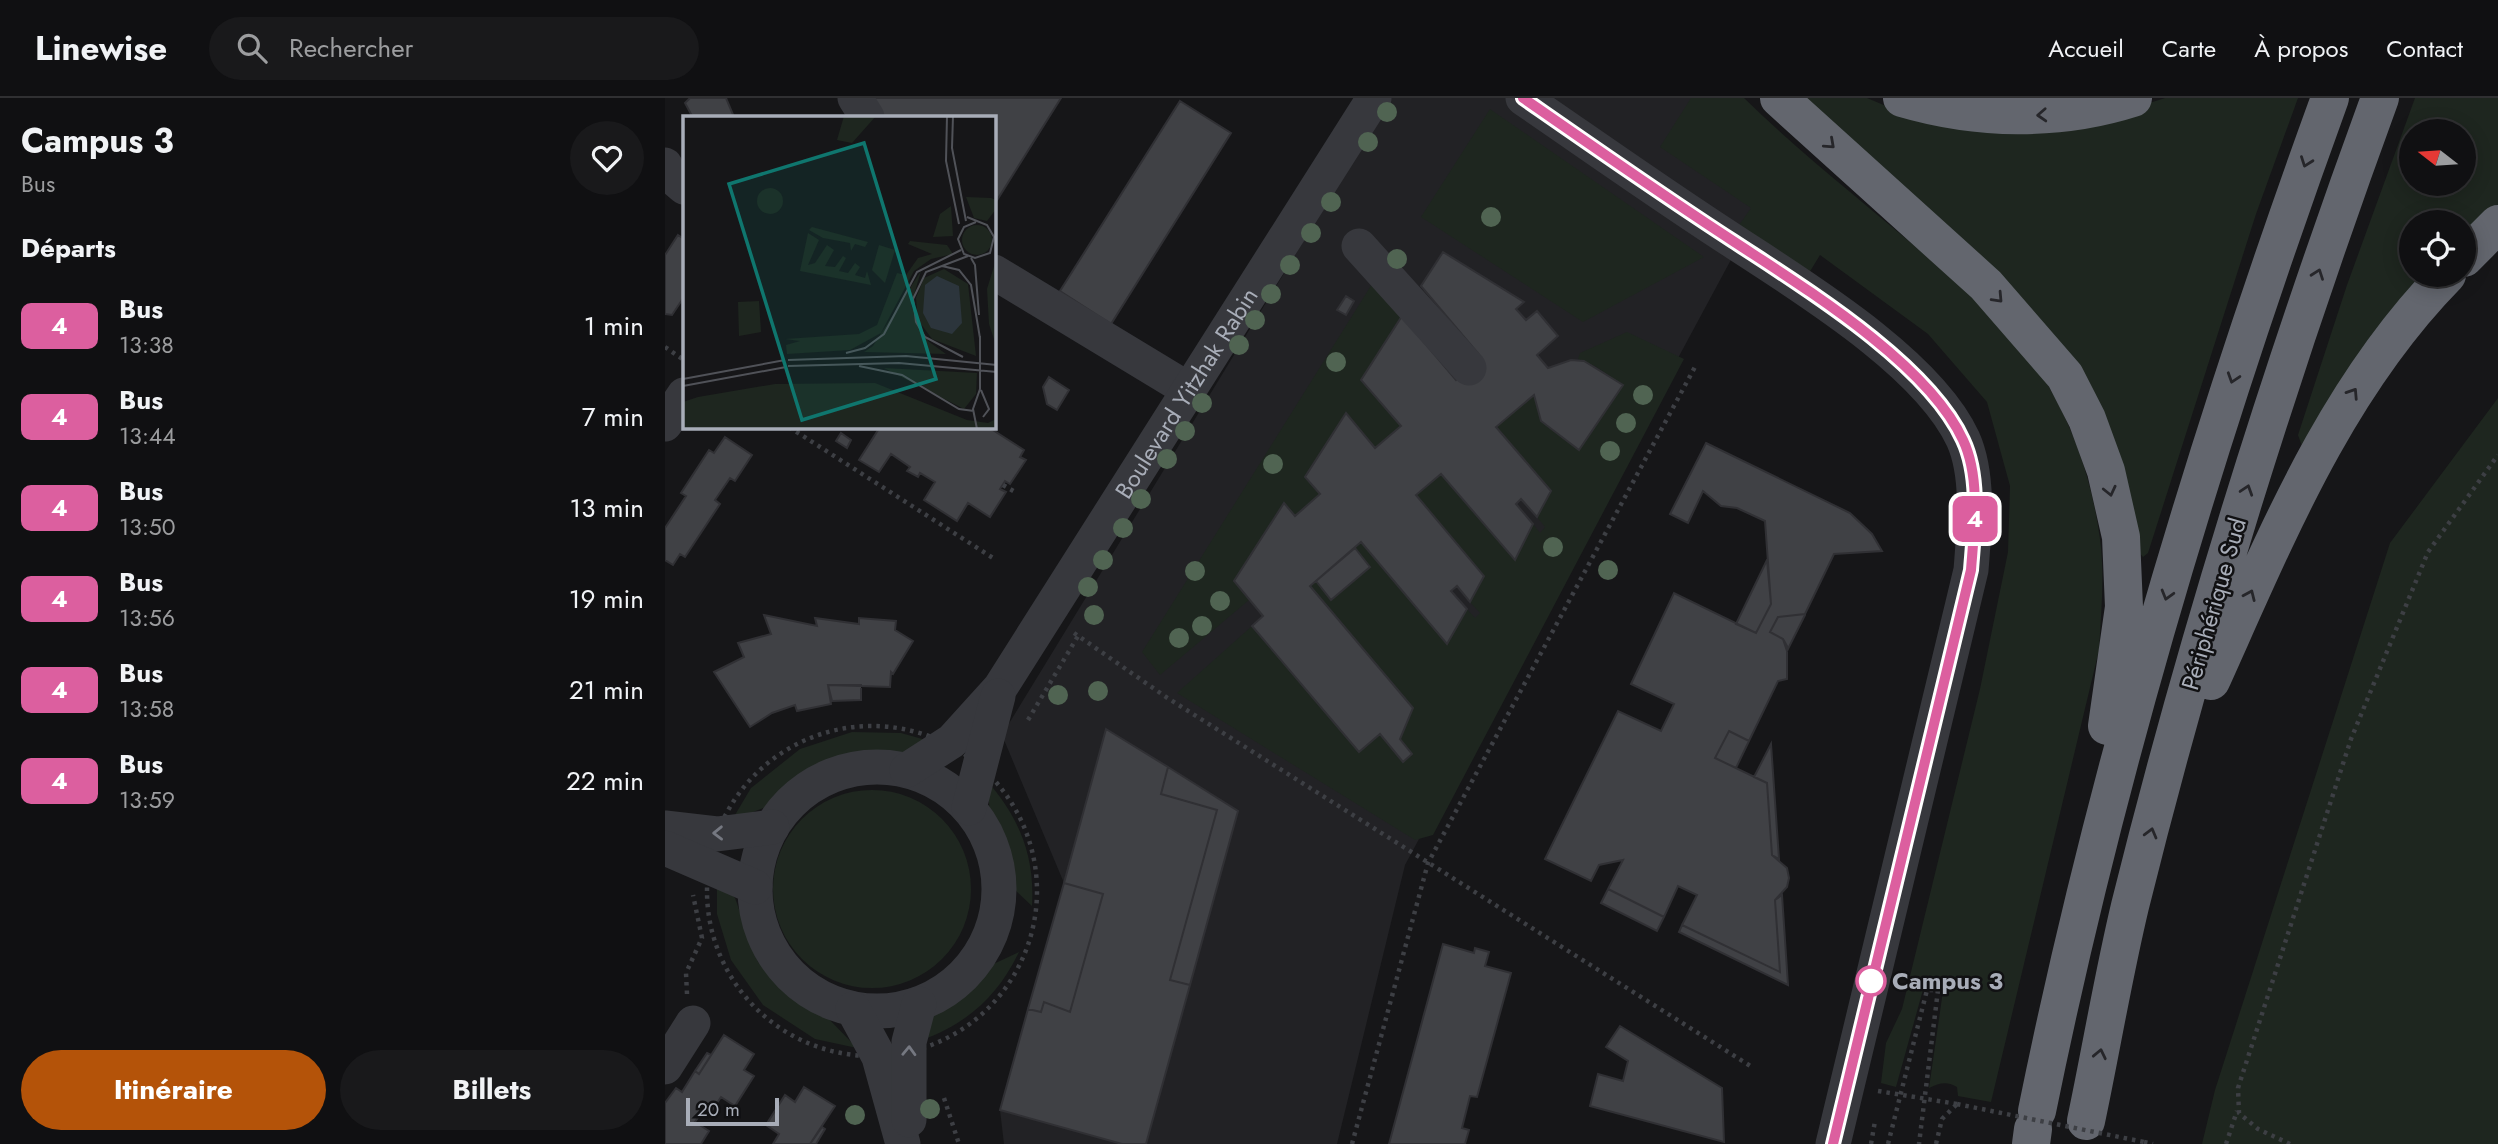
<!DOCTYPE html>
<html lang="fr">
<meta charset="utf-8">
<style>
:root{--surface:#101012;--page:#19191b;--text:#f1f3f6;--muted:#9c9d9f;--line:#303032;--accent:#b45309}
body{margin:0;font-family:Jost,sans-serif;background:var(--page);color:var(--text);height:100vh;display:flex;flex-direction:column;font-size:26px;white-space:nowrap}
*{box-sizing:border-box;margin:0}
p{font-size:23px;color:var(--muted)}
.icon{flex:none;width:38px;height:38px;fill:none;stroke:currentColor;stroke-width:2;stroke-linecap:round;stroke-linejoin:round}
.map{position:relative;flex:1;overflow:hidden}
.panel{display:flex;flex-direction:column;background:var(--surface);width:665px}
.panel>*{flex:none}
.badge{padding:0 14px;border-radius:10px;font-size:24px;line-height:46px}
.needle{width:46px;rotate:287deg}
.tools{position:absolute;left:1734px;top:21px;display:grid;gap:14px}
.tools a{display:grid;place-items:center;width:77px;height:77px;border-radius:50%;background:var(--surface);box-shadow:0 4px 18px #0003,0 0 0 2px var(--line);font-size:35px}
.scale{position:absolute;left:21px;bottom:18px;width:93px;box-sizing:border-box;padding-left:7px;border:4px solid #a8adb8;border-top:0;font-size:19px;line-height:24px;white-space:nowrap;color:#a8adb8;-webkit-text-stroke:5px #111113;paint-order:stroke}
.map>.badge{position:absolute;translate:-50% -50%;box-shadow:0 0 0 4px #fff}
h2{padding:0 21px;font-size:26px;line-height:63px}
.round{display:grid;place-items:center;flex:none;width:74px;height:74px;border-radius:37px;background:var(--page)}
.headline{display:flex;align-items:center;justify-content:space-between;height:119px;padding:0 21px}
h1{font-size:33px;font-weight:700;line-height:52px}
.button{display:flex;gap:14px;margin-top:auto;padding:14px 21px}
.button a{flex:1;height:80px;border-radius:42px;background:var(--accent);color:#fff;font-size:28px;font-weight:700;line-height:80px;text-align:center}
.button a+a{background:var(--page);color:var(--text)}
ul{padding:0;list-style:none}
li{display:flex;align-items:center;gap:21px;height:91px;padding:0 21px}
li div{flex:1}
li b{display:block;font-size:26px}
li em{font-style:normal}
li .badge{min-width:77px;font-weight:700;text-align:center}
header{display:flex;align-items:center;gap:42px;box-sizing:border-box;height:98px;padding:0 35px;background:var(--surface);border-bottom:2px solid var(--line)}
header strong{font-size:33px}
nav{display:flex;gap:38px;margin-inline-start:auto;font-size:24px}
.search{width:490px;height:63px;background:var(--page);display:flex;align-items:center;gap:18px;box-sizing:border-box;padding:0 24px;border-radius:38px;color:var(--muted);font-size:26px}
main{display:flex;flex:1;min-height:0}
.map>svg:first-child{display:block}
.built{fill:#222225}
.green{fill:#1e261f;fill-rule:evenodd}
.building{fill:#404145;stroke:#303034;stroke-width:2}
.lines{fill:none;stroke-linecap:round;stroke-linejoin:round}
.path{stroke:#3d3f44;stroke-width:4.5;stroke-dasharray:3.5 5;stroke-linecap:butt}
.minor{stroke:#37383d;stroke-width:35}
.highway{stroke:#63666e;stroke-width:38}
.path-bridge{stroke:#3d3f44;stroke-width:4.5;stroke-dasharray:3.5 5;stroke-linecap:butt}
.tree{fill:#506452}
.oneway{stroke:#26262a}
.oneway2{stroke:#757881}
.line-casing{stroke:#fff;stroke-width:16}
.line{stroke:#dc5f9f;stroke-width:10}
.stop-dot{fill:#fff;stroke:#dc5f9f;stroke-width:3.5}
.labels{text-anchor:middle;stroke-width:5;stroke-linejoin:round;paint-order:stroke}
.street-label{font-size:24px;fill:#a8adb8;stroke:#111113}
.stop-label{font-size:24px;font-weight:bold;fill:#a8adb8;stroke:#111113;text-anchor:start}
.inset-road{fill:none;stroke:#505258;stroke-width:2}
.view{fill:#0f766e;fill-opacity:0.15;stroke:#0f766e;stroke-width:3.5}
.inset-edge{fill:none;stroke:#a8adb8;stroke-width:3.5}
</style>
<header>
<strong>Linewise</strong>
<div class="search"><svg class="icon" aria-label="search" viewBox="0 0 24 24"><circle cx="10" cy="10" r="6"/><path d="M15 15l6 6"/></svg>Rechercher</div>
<nav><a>Accueil</a><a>Carte</a><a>À propos</a><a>Contact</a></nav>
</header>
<main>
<section class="panel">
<div class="headline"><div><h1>Campus 3</h1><p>Bus</p></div><a class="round"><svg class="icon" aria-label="heart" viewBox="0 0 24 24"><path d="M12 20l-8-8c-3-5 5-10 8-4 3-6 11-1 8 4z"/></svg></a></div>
<h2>Départs</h2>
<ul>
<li><span class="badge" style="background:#dc5f9f;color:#fff">4</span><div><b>Bus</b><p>13:38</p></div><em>1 min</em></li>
<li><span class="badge" style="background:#dc5f9f;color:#fff">4</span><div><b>Bus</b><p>13:44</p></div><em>7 min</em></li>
<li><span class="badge" style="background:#dc5f9f;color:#fff">4</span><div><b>Bus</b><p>13:50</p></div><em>13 min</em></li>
<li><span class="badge" style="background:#dc5f9f;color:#fff">4</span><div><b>Bus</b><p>13:56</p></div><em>19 min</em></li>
<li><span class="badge" style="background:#dc5f9f;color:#fff">4</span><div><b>Bus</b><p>13:58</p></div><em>21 min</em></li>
<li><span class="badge" style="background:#dc5f9f;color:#fff">4</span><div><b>Bus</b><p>13:59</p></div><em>22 min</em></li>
</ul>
<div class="button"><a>Itinéraire</a><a>Billets</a></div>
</section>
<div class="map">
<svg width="1833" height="1046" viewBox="0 0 1833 1046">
<rect width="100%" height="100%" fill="#161618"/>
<path class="built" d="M726,0H1038L1117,67L740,767L672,1046H339L335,1012L399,785L337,637Z"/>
<path class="green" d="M1026,0H1079C1138,58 1205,109 1267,163C1311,201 1360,244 1388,296C1413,341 1428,390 1435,441C1440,478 1436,515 1434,552L1326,1004L1293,998L1292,989C1281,983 1275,985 1264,990L1279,886L1261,881L1231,989L1216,985L1221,945L1237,911L1315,591L1343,454L1345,388L1322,304L1263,236L1155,157L1141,180L1072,130L1086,110L995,49Z
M1131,0H1202L1252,21L1423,25L1500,0H1633L1591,116L1483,455L1478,459L1473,453L1448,344Z
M1750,0H1833V109L1799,142V124H1746V177H1765L1637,348L1633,337L1682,187ZM1746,33H1799V86H1746Z
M825,11L835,18L1039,159L918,224L756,119Z
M707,186L737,218L697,282L736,328L710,350L681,316L640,379L655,396L630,418L618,406L569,483L584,502L495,577L477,554Z
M962,234L1019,261L768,737L750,742L512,595L587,528L694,654L715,636L738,663L735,641L748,610L645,488L651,483L667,502L705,469L690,450L696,444L783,545L802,511L810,520L815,515L805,504L819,478L751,397L776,376L850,462L868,426L875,435L880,429L872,419L886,393L831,329L869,297L876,323L914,352L958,287L930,268L913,261L915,255Z
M1833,300V1046H1537L1550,992L1725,445Z
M187,634L236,635L268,644L245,657L178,659L138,676L106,707L67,722L86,690L135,651Z
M323,684C355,721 370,759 367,808L350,792L339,748L325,723Z
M108 791a99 99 0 1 1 198 0a99 99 0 1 1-198 0Z
M52,782L70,800L93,864L121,896L160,917L192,950L150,941L98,907L66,862L52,816Z
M354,854C333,898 303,925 257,942L265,919L301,893L320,870Z"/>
<path class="building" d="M25,0H61L69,19L27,18L20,5Z
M205,0H396L329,107V19H217Z
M515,3L566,35L446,226L395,193Z
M13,137L19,141V199L7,217L0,216V157Z
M778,154L859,204L851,211L861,222L872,213L893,238L872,257L883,270L906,262L919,263L958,287L914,352L876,323L869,297L831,329L886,393L872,419L856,401L851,406L868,426L850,462L776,376L751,397L819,478L805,504L792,488L786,493L802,511L782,546L696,444L645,488L748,610L735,641L747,656L738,664L715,636L694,654L587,528L598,518L569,483L619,405L630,418L655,396L640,379L681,315L710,350L736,328L696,282L737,218L791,282L816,259L756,188Z
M681,198L689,203L681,217L672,212Z
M384,279L404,292L392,312L382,306L378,289Z
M215,329H323L359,352L355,359L361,362L345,386L340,383L335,391L341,394L325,419L303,405L292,423L259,402L270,384L255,375L253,379L242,373L245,369L226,356L214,374L194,362Z
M176,335L186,342L182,350L171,343Z
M60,339L87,357L70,383L65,380L50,402L55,406L20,459L15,456L8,467L0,462V430L21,398L16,395L44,352L49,355Z
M1041,345L1185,415L1207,436L1217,453L1169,456L1140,516L1113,519L1105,534L1118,541L1122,548V581L1113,583L1084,643L1064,633L1050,660L1102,685L1107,757L1122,770L1124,780L1122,789L1110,802L1115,874L1017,827L1032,797L1013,788L999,819L943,791L958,762L934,767L926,783L880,761L953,613L996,633L1009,606L966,586L1009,495L1091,535L1106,506L1100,423L1072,410L1056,408L1038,393L1023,425L1005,416Z
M690,450L705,469L666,502L651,483Z
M1102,462L1106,506L1091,535L1071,526Z
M1140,516V517L1122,553L1118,541L1105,534L1113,519Z
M99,517L152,528L150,520L194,526V520L231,523L230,532L248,543L228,576L226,574L225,589L163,587L166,606L132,613L130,607L107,615L85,629L49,574L79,559L73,545L106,536Z
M163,587H196V602L167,603Z
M441,631L503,669L496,696L552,712L505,882L525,887L481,1046H457L335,1012L363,911L376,914L379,904L405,914L438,796L399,785Z
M1064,633L1084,643L1071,670L1050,660Z
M1106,646L1114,761L1107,757L1102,685L1089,679Z
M503,669L573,713L525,887L505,882L552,712L496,696Z
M399,785L438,796L405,914L379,904L376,914L363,911Z
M943,791L999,819L992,833L936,805Z
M1117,797L1123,887L1014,834L1017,827L1115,874L1110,802Z
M778,846L809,855L810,850L824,854L820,868L846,875L812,999L805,998L797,1030L804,1032L800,1046H724Z
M955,928L1057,990L1059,1044L925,1008L933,976L958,983L963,963L941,949Z
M59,937L89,956L79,972L89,978L70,1008L56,999L46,1014L40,1009L30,1024L44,1033L36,1046H0V1005L11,990L17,994L30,973L34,976Z
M42,955L46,957L34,976L30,973Z
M139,989L170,1008L145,1046H108L114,1036L101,1027L120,997L130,1004Z
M157,1029L160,1031L151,1046H145Z"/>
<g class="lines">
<path class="path" d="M0,249L19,262
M124,329L328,460
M338,387L350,394
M409,535L501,599L1087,969
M363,622L413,538
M42 793a165 165 0 1 1 330 0a165 165 0 1 1-330 0Z
M22,896L21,875L37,840L28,797
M1213,993L1292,1006
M279,1000L294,1046
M1479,1044L1488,1046
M687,1046L763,765L1031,267
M1206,1046L1210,1023
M1223,1046L1262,892H1273L1254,1046
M1271,1046L1277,1021L1292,1006
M1561,1046L1572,1013
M1625,1046L1593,1031L1574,1015L1573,990L1686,641L1763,454L1833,357"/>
<g class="minor">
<path d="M190,0L202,19"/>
<path d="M858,0C928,48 997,97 1068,143C1138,189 1263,265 1298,341C1315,379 1309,433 1306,472L1168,1046"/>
<path d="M0,67L5,77L19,89"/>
<path d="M694,148L804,270"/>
<path d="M329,174L524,292"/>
<path d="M0,326L19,297"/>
<circle cx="212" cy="791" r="122"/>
<path id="s1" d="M242,672L287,643L335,590L709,0"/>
<path d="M304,710L333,598"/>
<path d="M0,730L52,736L107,729"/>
<path d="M0,750L90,789"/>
<path d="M188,911L214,959L238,1046"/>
<path d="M0,969L28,925"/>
<path d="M244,1022V944L254,906"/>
</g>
<path class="highway" d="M1114,0L1321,187L1400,278L1422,321L1441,373L1456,439L1459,509L1442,628
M1237,0C1312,22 1393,24 1468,0
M1799,160L1833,126
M1546,583C1611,439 1670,291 1782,177
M1372,1013C1442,668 1545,330 1665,0
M1421,1023C1436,952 1448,879 1465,808C1533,534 1618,265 1715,0
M1366,1046L1368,1031"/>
<path class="path-bridge" d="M1292,1006L1479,1044"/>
</g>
<g class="tree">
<circle cx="722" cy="14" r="10"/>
<circle cx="703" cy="44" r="10"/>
<circle cx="666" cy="104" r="10"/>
<circle cx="826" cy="119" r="10"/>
<circle cx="646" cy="135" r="10"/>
<circle cx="732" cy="161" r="10"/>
<circle cx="625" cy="167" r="10"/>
<circle cx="606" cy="196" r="10"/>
<circle cx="590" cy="222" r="10"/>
<circle cx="574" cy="247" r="10"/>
<circle cx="671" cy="264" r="10"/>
<circle cx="978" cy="297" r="10"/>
<circle cx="537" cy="305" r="10"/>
<circle cx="961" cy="325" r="10"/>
<circle cx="520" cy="333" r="10"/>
<circle cx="945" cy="353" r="10"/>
<circle cx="502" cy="361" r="10"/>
<circle cx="608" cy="366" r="10"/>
<circle cx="476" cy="401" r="10"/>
<circle cx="458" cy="430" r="10"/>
<circle cx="888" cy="449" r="10"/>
<circle cx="438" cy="462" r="10"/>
<circle cx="943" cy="472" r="10"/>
<circle cx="530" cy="473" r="10"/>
<circle cx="423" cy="489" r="10"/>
<circle cx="555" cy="503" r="10"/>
<circle cx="429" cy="517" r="10"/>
<circle cx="537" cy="528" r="10"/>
<circle cx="514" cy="540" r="10"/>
<circle cx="433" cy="593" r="10"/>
<circle cx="393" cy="597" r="10"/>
<circle cx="265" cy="1011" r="10"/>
<circle cx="190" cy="1017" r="10"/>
</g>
<defs><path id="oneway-chevron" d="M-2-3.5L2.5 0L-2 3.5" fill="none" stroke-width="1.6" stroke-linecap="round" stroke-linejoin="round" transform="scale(1.75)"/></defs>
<g class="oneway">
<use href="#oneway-chevron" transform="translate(1377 17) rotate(177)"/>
<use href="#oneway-chevron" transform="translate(1165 46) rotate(42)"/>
<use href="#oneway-chevron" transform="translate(1641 64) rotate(110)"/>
<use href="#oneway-chevron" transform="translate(1653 176) rotate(-70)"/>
<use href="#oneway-chevron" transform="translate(1333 200) rotate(47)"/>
<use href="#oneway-chevron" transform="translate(1568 280) rotate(108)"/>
<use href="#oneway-chevron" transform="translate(1688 295) rotate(-57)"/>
<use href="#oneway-chevron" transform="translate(1582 392) rotate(-72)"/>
<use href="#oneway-chevron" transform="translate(1445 393) rotate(77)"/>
<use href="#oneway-chevron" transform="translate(1502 497) rotate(106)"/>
<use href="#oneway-chevron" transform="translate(1585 497) rotate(-66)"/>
<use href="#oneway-chevron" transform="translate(1486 735) rotate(-75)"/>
<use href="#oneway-chevron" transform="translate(1435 956) rotate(-78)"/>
</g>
<g class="oneway2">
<use href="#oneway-chevron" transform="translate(53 735) rotate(179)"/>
<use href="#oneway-chevron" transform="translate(244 953) rotate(-88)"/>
</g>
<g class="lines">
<defs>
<path id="line" d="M858,0C927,48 997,97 1068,143C1138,189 1263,265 1298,342C1316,380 1309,432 1306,472L1168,1046"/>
</defs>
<use href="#line" class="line-casing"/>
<use href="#line" class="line"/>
</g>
<circle class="stop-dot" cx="1206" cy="883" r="14"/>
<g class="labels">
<g class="street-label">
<text dy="8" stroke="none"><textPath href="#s1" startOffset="474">Boulevard Yitzhak Rabin</textPath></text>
<text transform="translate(1549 506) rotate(-74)" y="8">Périphérique Sud</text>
</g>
<g class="stop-label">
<text x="1227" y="891">Campus 3</text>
</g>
</g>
<g transform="translate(18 18)">
<rect width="313" height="313" fill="#161618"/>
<path d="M161,0H193L169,27L154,24ZM74 85a13 13 0 1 1 26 0a13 13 0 1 1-26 0ZM283,81L308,82L313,84V93L304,105L291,102ZM268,90L270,120L250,121L257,98ZM279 124a15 15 0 1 1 30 0a15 15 0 1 1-30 0ZM129,111L185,126L182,131L172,128L168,135L167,127L140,122L126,114ZM125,117L136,124L125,149L132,147L144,129L151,134L142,150L152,151L160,140L163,142L156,155L165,157L172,147L177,151L172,159L182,162L184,155L188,169L117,155ZM227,125L264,129L270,138L248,143L231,155L198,217L167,234L104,238L103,229L117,225L102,223L176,218L194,209L214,157L223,159L235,142L249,138L225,128ZM196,129L212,134L202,167L189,154ZM313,144L314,229H313L306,208L304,173ZM261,153L285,168L293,240L249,223L235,204L233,182L241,162ZM238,155L228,189L245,225L263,238L181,236L190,230ZM76,185L78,216L56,220L55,186ZM201,252L294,257L293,278L281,293ZM192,267L284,304L305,307L313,303V313H0V286L15,281L92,268Z" fill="#1e261f"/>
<path d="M254,160L276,170L279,207L269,218L248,212L240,197L242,169Z" fill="#2c353c"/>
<path class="inset-road" d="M264,0L263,45L276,108M270,0L269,32L283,105M284,101L304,109L311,121L307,137L292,142L281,138L275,123L281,111L293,106M288,142L292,149L296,199M259,150L276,154L288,169L297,222M163,237L182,232L201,218L234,156L278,134M280,241L242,221L233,206L230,183L243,156L285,140M105,244L223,240L314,249M105,250L216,247L314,256M176,250L219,259L276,293L291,295M0,263L102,244M0,270L103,251M298,274L306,293L300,301M294,313L290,293L297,273V220"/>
<path class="view" d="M181,27L253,263L119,304L46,68Z"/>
<rect width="313" height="313" class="inset-edge"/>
</g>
</svg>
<div class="tools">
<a><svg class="needle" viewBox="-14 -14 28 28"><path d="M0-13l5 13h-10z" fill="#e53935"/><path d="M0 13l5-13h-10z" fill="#9c9d9f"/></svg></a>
<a><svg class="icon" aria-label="locate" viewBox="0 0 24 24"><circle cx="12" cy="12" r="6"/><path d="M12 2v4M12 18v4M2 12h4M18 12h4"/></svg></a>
</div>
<div class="scale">20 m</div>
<b class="badge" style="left:1310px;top:421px;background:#dc5f9f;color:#fff">4</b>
</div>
</main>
